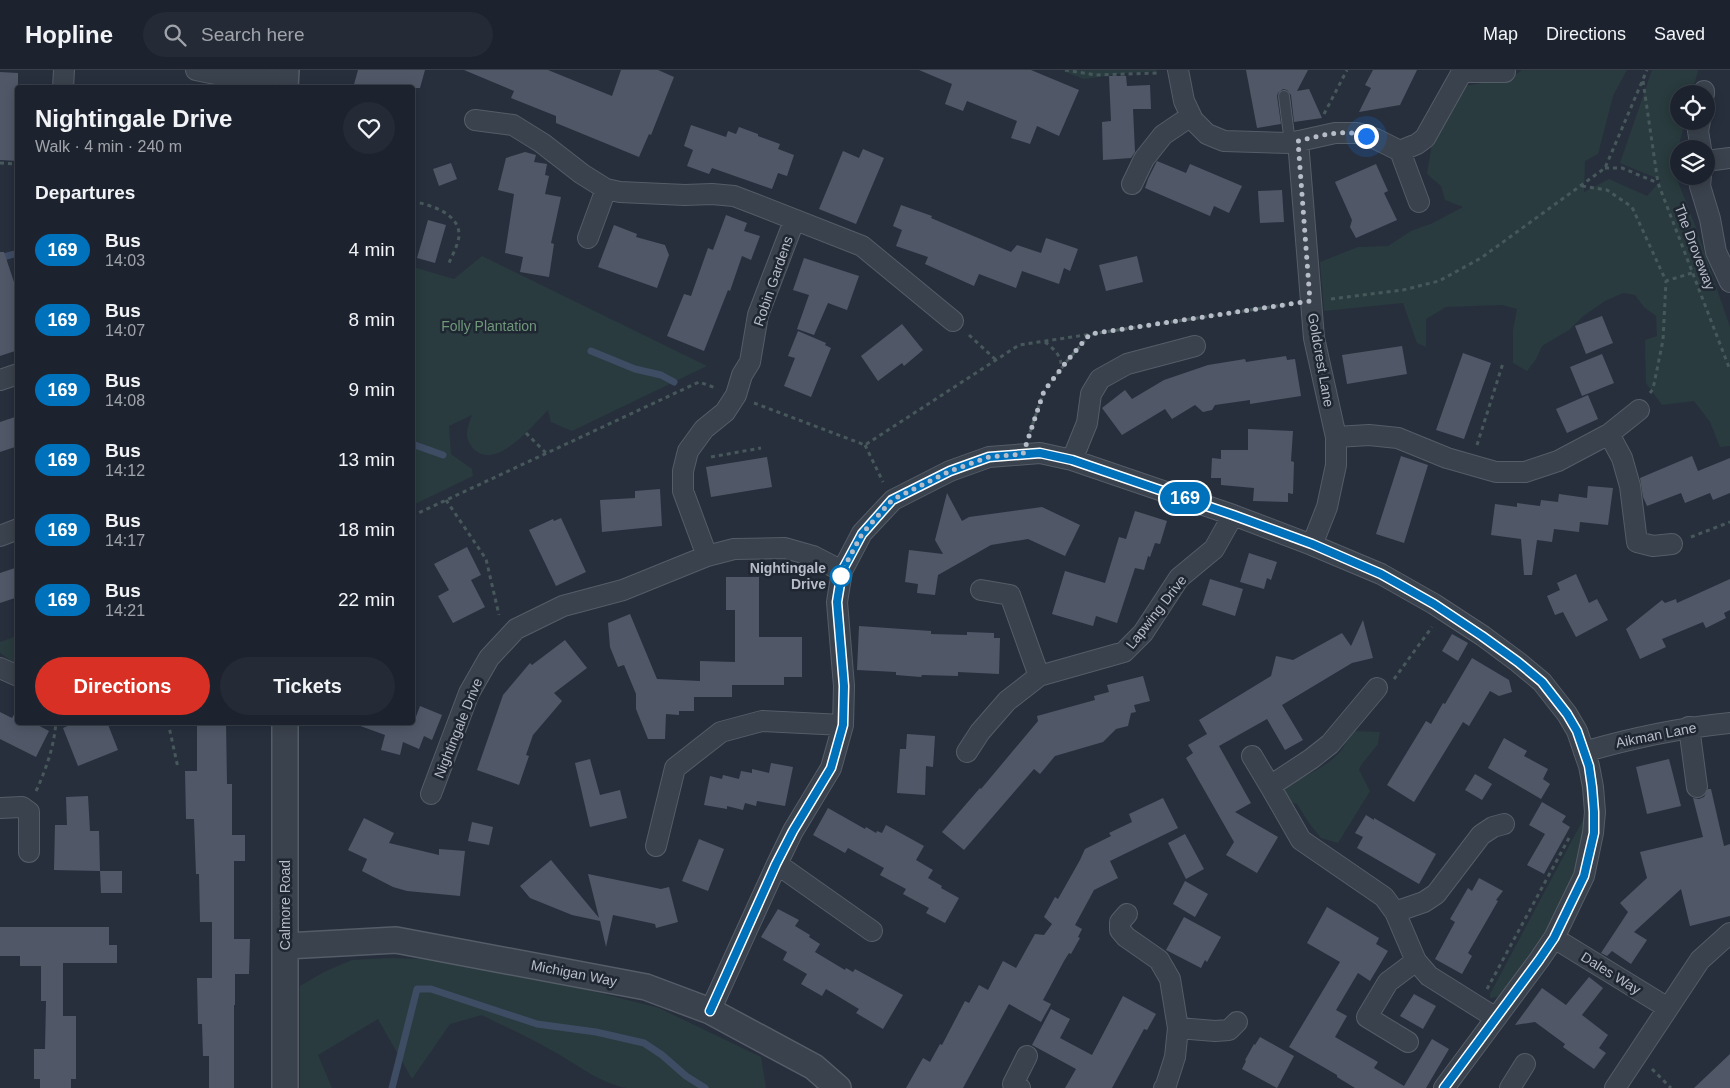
<!DOCTYPE html>
<meta charset="utf-8">
<style>
:root{--surface:#1d232e;--page:#252b36;--text:#f1f3f6;--muted:#a0a4aa;--line:#3b404a;--accent:#d93025}
body{margin:0;font-family:Helvetica,sans-serif;background:var(--page);color:var(--text);height:100vh;display:flex;flex-direction:column;font-size:19px;white-space:nowrap}
*{box-sizing:border-box;margin:0}
p{font-size:16px;color:var(--muted)}
.icon{flex:none;width:28px;height:28px;fill:none;stroke:currentColor;stroke-width:2;stroke-linecap:round;stroke-linejoin:round}
.map{position:relative;flex:1;overflow:hidden}
.drawer{position:absolute;left:15px;top:15px;width:400px;height:640px;display:flex;flex-direction:column;background:var(--surface);border-radius:5px;box-shadow:0 2px 12px #0003,0 0 0 1px var(--line)}
.drawer>*{flex:none}
.badge{padding:0 10px;border-radius:16px;font-size:18px;line-height:32px}
.tools{position:absolute;left:1670px;top:15px;display:grid;gap:10px}
.tools a{display:grid;place-items:center;width:45px;height:45px;border-radius:50%;background:var(--surface);box-shadow:0 2px 12px #0003,0 0 0 1px var(--line);font-size:25px}
.you{position:absolute;width:25px;height:25px;margin:-12px;border:4px solid #fff;border-radius:50%;background:#1a73e8;box-shadow:0 0 0 8px #1a73e833}
.map>.badge{position:absolute;translate:-50% -50%;box-shadow:0 0 0 2px #fff}
h2{padding:0 20px;font-size:19px;line-height:45px}
.round{display:grid;place-items:center;flex:none;width:52px;height:52px;border-radius:26px;background:var(--page)}
.head{display:flex;align-items:center;justify-content:space-between;height:85px;padding:0 20px}
h1{font-size:24px;font-weight:700;line-height:38px}
.button{display:flex;gap:10px;margin-top:auto;padding:10px 20px}
.button a{flex:1;height:58px;border-radius:30px;background:var(--accent);color:#fff;font-size:20px;font-weight:700;line-height:58px;text-align:center}
.button a+a{background:var(--page);color:var(--text)}
ul{padding:0;list-style:none}
li{display:flex;align-items:center;gap:15px;height:70px;padding:0 20px}
li div{flex:1}
li b{display:block;font-size:19px}
li em{font-style:normal}
li .badge{min-width:55px;font-weight:700;text-align:center}
header{display:flex;align-items:center;gap:30px;box-sizing:border-box;height:70px;padding:0 25px;background:var(--surface);border-bottom:1px solid var(--line)}
header strong{font-size:24px}
nav{display:flex;gap:28px;margin-inline-start:auto;font-size:18px}
.search{width:350px;height:45px;background:var(--page);display:flex;align-items:center;gap:12px;box-sizing:border-box;padding:0 18px;border-radius:28px;color:var(--muted);font-size:19px}
.map>svg:first-child{display:block}
.green{fill:#293b3e}
.lines{fill:none;stroke-linecap:round;stroke-linejoin:round}
.stream{stroke:#3e4c64;stroke-width:7}
.building{fill:#505868}
.service-casing{stroke:#555d68;stroke-width:12}
.minor-casing{stroke:#555d68;stroke-width:22}
.tertiary-casing{stroke:#555d68;stroke-width:28}
.path{stroke:#47585b;stroke-width:3;stroke-dasharray:4 4;stroke-linecap:butt}
.service{stroke:#3a424d;stroke-width:10}
.minor{stroke:#3a424d;stroke-width:20}
.tertiary{stroke:#3a424d;stroke-width:25}
.line-casing{stroke:#fff;stroke-width:11}
.line{stroke:#0072bc;stroke-width:8}
.walk{stroke:#b7bdc8;stroke-width:5;stroke-dasharray:0 9}
.stop-dot{fill:#fff;stroke:#0072bc;stroke-width:2.5}
.labels{text-anchor:middle;stroke-width:5;stroke-linejoin:round;paint-order:stroke}
.street-label{font-size:14px;fill:#b7bdc8;stroke:#1f2732}
.park-label{font-size:14px;fill:#70977a;stroke:#1f2732}
.stop-label{font-size:14px;font-weight:bold;fill:#b7bdc8;stroke:#1f2732;text-anchor:end}
</style>
<header>
<strong>Hopline</strong>
<div class="search"><svg class="icon" aria-label="search" viewBox="0 0 24 24"><circle cx="10" cy="10" r="6"/><path d="M15 15l6 6"/></svg>Search here</div>
<nav><a>Map</a><a>Directions</a><a>Saved</a></nav>
</header>
<div class="map">
<svg width="1730" height="1018" viewBox="0 0 1730 1018">
<rect width="100%" height="100%" fill="#272f3d"/>
<path class="green" d="M1065,0H1156L1157,1L1126,3L1084,9L1065,2Z
M1522,0H1627L1613,26L1598,84L1585,91L1584,122L1609,109L1647,126L1661,110L1620,93L1652,0H1698L1692,24H1679V51H1685L1673,99L1695,155L1730,257V376L1720,377L1710,352L1694,331L1662,335L1646,313L1645,270L1657,266L1656,246L1644,237L1635,225L1623,223L1605,231L1582,247L1569,260L1542,276L1536,289L1527,301L1513,293V260L1517,239L1502,235L1446,237L1426,249V277L1417,273L1403,233L1324,241L1320,192L1358,177L1388,176L1411,161L1433,153L1463,137L1445,130L1441,116L1427,104L1433,67L1465,16L1511,8Z
M482,186L707,296L572,361L551,352L548,340C533,355 494,404 472,377C463,366 468,356 472,345L449,356L451,384L472,399L473,406L415,434L412,431L413,197L454,209Z
M17,566H18L17,595L0,583V572Z
M1355,661L1380,662L1378,674L1361,695L1359,700L1370,721L1338,773L1321,768L1309,753L1297,734L1290,732L1284,721L1288,715C1305,706 1326,697 1339,683C1346,676 1347,665 1355,661Z
M1584,748V759L1576,801L1546,863L1503,923L1497,927L1490,928V924Z
M391,888L447,890L533,906L659,938L761,987L766,1018H627C598,1013 576,993 551,980C529,967 505,957 482,945L450,954L412,1009L378,949L318,985L332,1018H300V916L324,902L352,890Z"/>
<g class="lines">
<path class="stream" d="M0,188L18,183
M591,281L635,299L661,305L674,312
M412,374L443,385
M392,1018L417,919H431L537,954L596,962L644,973L662,985L686,1006L705,1018"/>
</g>
<path class="building" d="M358,0H425L420,18H353Z
M464,0H548L612,26L621,0H658L674,7L651,65L649,64L639,87L556,53V46L511,28L514,21Z
M919,0H1031L1079,20L1059,66L1037,56L1030,74L1011,68L1017,51L967,31L963,41L945,34L952,14Z
M1246,0H1308L1297,21L1309,19L1322,48L1294,52L1291,25L1287,20L1283,19L1278,23L1277,26L1281,54L1257,58Z
M1373,0H1417L1400,35L1359,42L1371,18L1365,15Z
M0,2L18,3V91L0,90Z
M1109,6H1126L1127,16L1150,15L1151,39H1133L1135,82L1131,88L1103,90L1102,52L1111,51Z
M691,55L726,67L728,61L736,64L739,57L758,64V66L780,74L778,79L794,85L787,106L778,103L772,119L712,98L709,104L687,96L693,80L684,76Z
M863,79L884,88L856,154L819,139L843,81L859,88Z
M525,82L536,85L534,92L547,94L545,105L549,106L545,124L561,127L551,173L554,174L549,207L520,202L523,187L505,183L514,124L498,120L506,88Z
M1157,91L1186,103L1190,94L1242,116L1229,143L1214,136L1210,146L1145,118L1148,109Z
M451,93L457,109L439,116L433,99Z
M1376,94L1388,121L1384,123L1397,150L1356,168L1350,157L1352,150L1335,112Z
M1282,120L1284,152L1260,153L1258,121Z
M901,135L932,146L931,148L1011,182L1017,175L1041,183L1046,168L1078,179L1070,201L1064,198L1059,214L1022,201L1016,218L979,204L974,216L925,194L928,187L896,176L902,160L893,156Z
M726,145L747,153L744,161L760,166L751,190L742,186L730,221L728,220L704,281L667,266L684,224L691,226L708,178L713,180Z
M428,150L446,155L435,193L417,188Z
M614,155L637,164L636,167L665,175L669,185L657,218L598,197Z
M0,182H4L18,224V280L0,286Z
M1137,186L1143,212L1106,221L1099,195Z
M804,188L859,206L847,240L828,233L814,265L797,259L809,225L793,220Z
M1602,246L1613,273L1586,284L1575,256Z
M902,254L923,280L904,296L902,293L878,311L861,286Z
M798,261L826,273L825,275L831,278L811,327L784,316L795,288L788,286Z
M1402,276L1407,304L1347,314L1342,285Z
M1463,283L1491,293L1464,369L1436,360Z
M1602,284L1614,313L1582,326L1570,297Z
M1286,286L1287,290L1295,289L1301,326L1250,334V330L1215,335L1212,340L1203,342L1195,335L1172,349L1165,339L1122,365L1102,338L1125,320L1132,329L1164,310L1208,295L1245,289L1246,292Z
M1588,325L1598,349L1567,363L1556,339Z
M18,346V376L0,382V352Z
M1248,359L1293,361L1291,391L1294,392L1293,424L1288,423V432L1253,431L1254,418L1221,415V408H1211L1212,388L1221,389V380H1248Z
M1401,386L1428,395L1404,473L1376,464Z
M1692,386L1698,401L1730,388V423L1713,430L1710,423L1685,433L1681,423L1647,436L1643,427L1640,408Z
M767,387L772,417L711,427L706,397Z
M1588,416L1613,418L1608,455L1580,452L1579,462L1554,459L1552,472L1537,470L1532,505H1524L1521,469L1491,465L1495,434L1517,437V433L1540,436L1541,430L1558,432L1559,424L1587,428Z
M660,419L662,456L602,462L600,430L635,428V421Z
M947,423L962,451L969,447L1042,437L1080,455L1065,486L1028,469L991,475L938,505L935,525L917,523L918,514L905,512L909,480L943,484L935,470Z
M1135,441L1167,451L1160,474L1155,473L1150,487L1148,486L1144,500L1135,498L1117,553L1096,546L1093,556L1052,544L1065,501L1105,513L1119,467L1126,469Z
M561,448L586,502L556,516L529,460L553,449L554,451Z
M467,477L481,505L471,510L485,537L453,553L438,526L449,520L434,494Z
M1249,483L1277,492L1271,510L1267,508L1264,519L1240,512Z
M18,497V527L0,533V503Z
M1576,504L1589,533L1597,529L1608,550L1576,567L1563,542L1555,545L1547,526L1560,520L1557,513Z
M726,507H759V567H802V607H784V615H732V627H694V641H679V645L666,644L665,669H648L636,639V624L624,595L618,597L610,577L608,553L630,544L657,609L700,611V591L735,592V540H726Z
M1210,509L1243,519L1235,546L1202,535Z
M1730,509V540L1724,543L1726,548L1706,558L1703,552L1662,569L1666,577L1640,589L1626,559L1662,530L1665,533L1676,529L1677,533Z
M1363,550L1373,588L1352,593L1282,635L1303,670L1285,680L1267,649L1219,676L1251,733L1235,742L1278,767L1257,803L1226,785L1234,772L1186,688L1193,683L1188,675L1207,664L1199,650L1271,606L1276,586L1293,590L1342,563L1351,576Z
M859,556L931,561V564L967,565V562L994,563V568H1000L999,604L958,602V606L922,605L921,607L896,605V602L857,600Z
M1452,564L1468,573L1458,591L1442,581Z
M565,570L587,598L554,623L562,631L533,665L526,685L529,686L519,715L477,700L503,625L530,593L532,595Z
M1472,588L1509,610L1512,622L1499,626L1490,621L1469,656L1463,652L1414,732L1387,715L1426,651L1431,654L1443,633L1445,634Z
M1143,606L1150,631L1134,635L1136,642L1131,643L1128,656L1116,659L1103,672L1055,686L1040,704L1034,699L964,780L942,762L980,718L981,719L1038,651L1037,646L1095,630L1094,626L1109,622L1107,615Z
M420,636L442,645L432,670L424,666L419,679L403,672L400,685L381,680L385,665L355,654L414,652Z
M0,642L12,648L15,643L18,645V652H32L49,661L36,687L0,669Z
M77,652H107L118,680L78,696L63,658Z
M197,652H226L227,714H232V765H245V791H234V869H250L249,904H235V935H234V1018H209V986H203L202,954H198L197,908H212V852H200L199,804H196L194,749H186L185,701H197Z
M907,664L935,666L933,697L926,696L925,725L897,723L900,679H906Z
M1504,668L1527,681L1524,686L1548,699L1543,709L1550,714L1541,729L1488,698Z
M590,689L600,725L620,720L627,748L590,757L575,693Z
M1669,689L1681,736L1647,744L1636,697Z
M771,693L793,697L785,736L757,731L756,736L745,733L743,740L727,736V739L704,735L710,706L722,709L723,705L739,709L741,701L752,703V699L769,703Z
M1475,704L1492,714L1482,730L1465,720Z
M1708,719H1711L1724,776L1730,774V846L1690,856L1681,819L1634,862L1647,870L1631,894L1612,881L1607,886L1601,883L1628,842L1620,833L1647,808L1640,782L1703,767L1693,728L1699,729L1704,727Z
M88,726L90,761H99L100,801L54,800L55,755H67L66,727Z
M1163,728L1178,758L1110,791L1118,808L1094,820L1075,855L1082,859L1078,867L1080,868L1071,884L1069,883L1064,891L1043,930L1051,934L1041,952L1009,934L963,1018H906L923,988L930,992L940,974L942,975L965,931L969,933L979,915L988,920L1003,891L1016,898L1035,864L1044,865L1052,854L1044,847L1055,827L1058,829L1080,790L1085,779L1111,766L1109,763L1132,752L1129,744Z
M1542,732L1566,746L1562,752L1570,757L1544,804L1527,795L1545,764L1529,755Z
M828,738L865,759L866,757L876,763L877,761L882,763L886,755L924,776L916,790L933,800L928,808L942,816L941,818L959,828L945,853L926,843L929,838L903,824L906,819L880,805L884,798L848,778L845,783L813,765Z
M1366,745L1374,750V748L1436,784L1419,814L1357,778L1363,767L1355,763Z
M364,748L394,763L389,773L439,785V779L465,781L460,826L407,821L393,817L362,801L367,789L348,780Z
M472,752L493,757L489,775L468,771Z
M1185,764L1204,799L1186,809L1168,773Z
M699,769L724,779L708,821L682,811Z
M551,790L599,848L588,804L661,819L669,817L678,852L656,858L655,854L613,845L606,877L600,851L572,845L530,828L520,816Z
M100,801H122V823H101Z
M1479,808L1503,821L1496,830L1498,831L1468,883L1472,886L1462,904L1435,889L1455,852L1450,849L1468,818L1472,821Z
M1185,811L1208,824L1195,847L1173,834Z
M1327,837L1379,868L1376,874L1388,881L1370,911L1358,903L1336,940L1347,946L1335,967L1378,992L1374,998L1404,1016L1432,969L1449,979L1426,1018H1355L1337,1007V1005L1289,977L1340,892L1307,873Z
M778,839L799,850L795,856L810,865L809,867L820,874L815,882L845,900L846,898L853,902L855,899L903,925L883,959L856,943L859,939L826,919L822,926L801,914L807,904L783,890L787,882L761,867Z
M1184,847L1221,867L1207,892L1205,890L1201,898L1166,880Z
M0,857H109V875H117V893H63V946H76V1009H71V1018H40V1009H34V979H45L46,931H41V896H20V886H0Z
M1589,907L1603,918L1582,945L1608,965L1599,978L1606,983L1594,999L1563,977L1565,974L1535,952L1515,955L1542,918L1566,935Z
M1414,924L1436,936L1423,959L1400,946Z
M1123,926L1156,944L1147,960L1144,959L1112,1018H1065L1076,999L1032,975L1051,939L1070,949L1060,968L1092,985Z
M1260,967L1294,986L1277,1018L1242,999L1246,991L1245,990L1254,974L1255,975Z
M1730,984V1018H1694Z"/>
<g class="lines">
<defs>
<path id="service" d="M1284,26L1290,73"/>
<path id="minor" d="M196,0C228,7 252,11 285,10
M1178,0L1184,31L1193,50L1207,64L1224,71L1290,73L1335,63H1357L1376,69L1400,81L1417,74L1425,68L1462,2H1505
M63,18L64,0
M1704,24V21
M475,50L513,55L542,73L582,104L606,119L620,122L685,125L712,124L734,126L755,134L862,176L953,251
M1700,51L1698,61L1701,79
M1298,71L1314,268L1336,367V395L1327,437L1312,475
M1400,81L1419,132
M1706,91L1730,88
M1701,106L1700,116L1710,149L1716,182L1730,212
M1132,114L1144,89L1163,65L1191,46
M588,168L606,119
M0,310L18,304
M1609,364L1622,388L1630,416L1637,472L1653,476L1672,474
M1336,367L1369,365L1398,368L1447,388L1496,402H1525L1558,391L1609,364L1639,340
M1072,390L1087,353L1091,324L1100,309L1127,294L1195,276
M0,466L18,459
M707,486L683,421V401L688,381L704,359L725,342L736,325L742,305L750,292L758,245L794,151
M981,520L1010,525L1039,606
M0,598L18,606
M1377,618L1330,674L1311,689L1270,716L1301,770L1384,827L1395,842L1416,891L1429,906L1496,948
M1689,657L1697,717
M967,682L980,662L1007,631L1039,606L1124,582L1143,563L1179,508L1214,479L1233,445
M1584,682C1632,668 1680,658 1730,653
M1252,686L1270,716
M431,724L469,623L489,588L516,559L563,536L623,520L707,486L734,479L785,478L813,486L842,501
M0,738L22,737L29,742V782
M656,776L675,698L721,662L762,651L843,655
M777,794L872,861
M1395,842L1424,832L1436,824L1481,765L1493,757L1504,754
M1127,844L1120,852V860L1126,867L1159,890L1170,909L1178,958L1175,987L1166,1015L1164,1018
M1554,868L1668,938
M710,941L777,794L793,761L831,698L843,655L844,616L837,532L842,501L862,463L893,430L950,401L989,387L1040,383L1072,390L1233,445L1312,475L1381,504L1434,534L1483,566L1518,592L1542,612L1567,644L1577,661L1589,696L1593,717L1595,742L1593,763L1584,806L1554,868L1539,890L1444,1018
M1178,958L1215,961L1229,960L1237,952
M1408,972L1367,947L1388,912L1416,891
M1020,1018L1013,1014L1027,986
M1510,1018L1525,994
M1615,1018L1700,890L1730,863"/>
<path id="tertiary" d="M285,18L286,0
M285,652V1018
M286,876L396,870L646,917L710,941L814,997L838,1018"/>
</defs>
<use href="#service" class="service-casing"/>
<use href="#minor" class="minor-casing"/>
<use href="#tertiary" class="tertiary-casing"/>
<path class="path" d="M1065,0L1096,5L1157,3
M1643,11L1658,113L1730,300
M1324,44L1347,0
M0,93L18,94
M1605,98H1622L1658,113
M1582,116L1607,120L1632,137L1666,211L1692,203
M412,131C430,135 460,143 459,166C458,175 452,186 448,195
M1331,229L1403,220L1439,211L1481,188L1605,98L1647,0
M969,265L996,290
M1045,272C1053,278 1062,286 1061,297
M1650,323L1653,319L1663,270L1666,211
M754,333L865,375L1019,275L1290,234
M1030,362L1044,321L1067,291L1090,265
M526,363L546,383
M865,375L883,412
M1477,375L1503,293
M711,387L761,378
M446,430L486,489L499,545
M412,446L699,312L716,318
M1691,467L1730,452
M1394,609L1432,557
M168,652L178,698
M36,721L38,717C47,696 54,676 56,652
M1487,919L1569,768
M1652,999L1671,1018"/>
<use href="#service" class="service"/>
<use href="#minor" class="minor"/>
<use href="#tertiary" class="tertiary"/>
</g>
<g class="lines">
<defs>
<path id="line" d="M710,941L776,794L793,761L831,698L843,655L844,616L837,532L842,501L862,464L892,430L950,401L989,387L1040,383L1072,390L1233,445L1312,474L1381,504L1434,534L1482,566L1518,592L1542,612L1567,644L1577,661L1589,696L1592,717L1594,742V763L1584,806L1554,868L1539,890L1444,1018"/>
</defs>
<use href="#line" class="line-casing"/>
<use href="#line" class="line"/>
<path class="walk" d="M841,506L842,501L862,464L892,430L950,401L989,387L1023,384L1044,321L1067,291L1090,264L1310,231L1298,71C1320,66 1344,58 1366,66"/>
</g>
<circle class="stop-dot" cx="841" cy="506" r="10"/>
<g class="labels">
<g class="street-label">
<text transform="translate(1695 177) rotate(69)" y="5">The Droveway</text>
<text transform="translate(773 211) rotate(-71)" y="5">Robin Gardens</text>
<text transform="translate(1321 290) rotate(80)" y="5">Goldcrest Lane</text>
<text transform="translate(1156 542) rotate(-52)" y="5">Lapwing Drive</text>
<text transform="translate(458 658) rotate(-68)" y="5">Nightingale Drive</text>
<text transform="translate(1656 665) rotate(-11)" y="5">Aikman Lane</text>
<text transform="translate(285 835) rotate(-90)" y="5">Calmore Road</text>
<text transform="translate(574 903) rotate(11)" y="5">Michigan Way</text>
<text transform="translate(1611 903) rotate(32)" y="5">Dales Way</text>
</g>
<g class="park-label">
<text x="489" y="261">Folly Plantation</text>
</g>
<g class="stop-label">
<text x="826" y="503">Nightingale<tspan x="826" dy="16">Drive</tspan></text>
</g>
</g>
</svg>
<div class="tools">
<a><svg class="icon" aria-label="locate" viewBox="0 0 24 24"><circle cx="12" cy="12" r="6"/><path d="M12 2v4M12 18v4M2 12h4M18 12h4"/></svg></a>
<a><svg class="icon" aria-label="layers" viewBox="0 0 24 24"><path d="M12 4l9 5-9 5-9-5zM3 14l9 5 9-5"/></svg></a>
</div>
<div class="you" style="left:1366px;top:66px"></div>
<b class="badge" style="left:1185px;top:428px;background:#0072bc;color:#fff">169</b>
<section class="drawer">
<div class="head"><div><h1>Nightingale Drive</h1><p>Walk · 4 min · 240 m</p></div><a class="round"><svg class="icon" aria-label="heart" viewBox="0 0 24 24"><path d="M12 20l-8-8c-3-5 5-10 8-4 3-6 11-1 8 4z"/></svg></a></div>
<h2>Departures</h2>
<ul>
<li><span class="badge" style="background:#0072bc;color:#fff">169</span><div><b>Bus</b><p>14:03</p></div><em>4 min</em></li>
<li><span class="badge" style="background:#0072bc;color:#fff">169</span><div><b>Bus</b><p>14:07</p></div><em>8 min</em></li>
<li><span class="badge" style="background:#0072bc;color:#fff">169</span><div><b>Bus</b><p>14:08</p></div><em>9 min</em></li>
<li><span class="badge" style="background:#0072bc;color:#fff">169</span><div><b>Bus</b><p>14:12</p></div><em>13 min</em></li>
<li><span class="badge" style="background:#0072bc;color:#fff">169</span><div><b>Bus</b><p>14:17</p></div><em>18 min</em></li>
<li><span class="badge" style="background:#0072bc;color:#fff">169</span><div><b>Bus</b><p>14:21</p></div><em>22 min</em></li>
</ul>
<div class="button"><a>Directions</a><a>Tickets</a></div>
</section>
</div>
